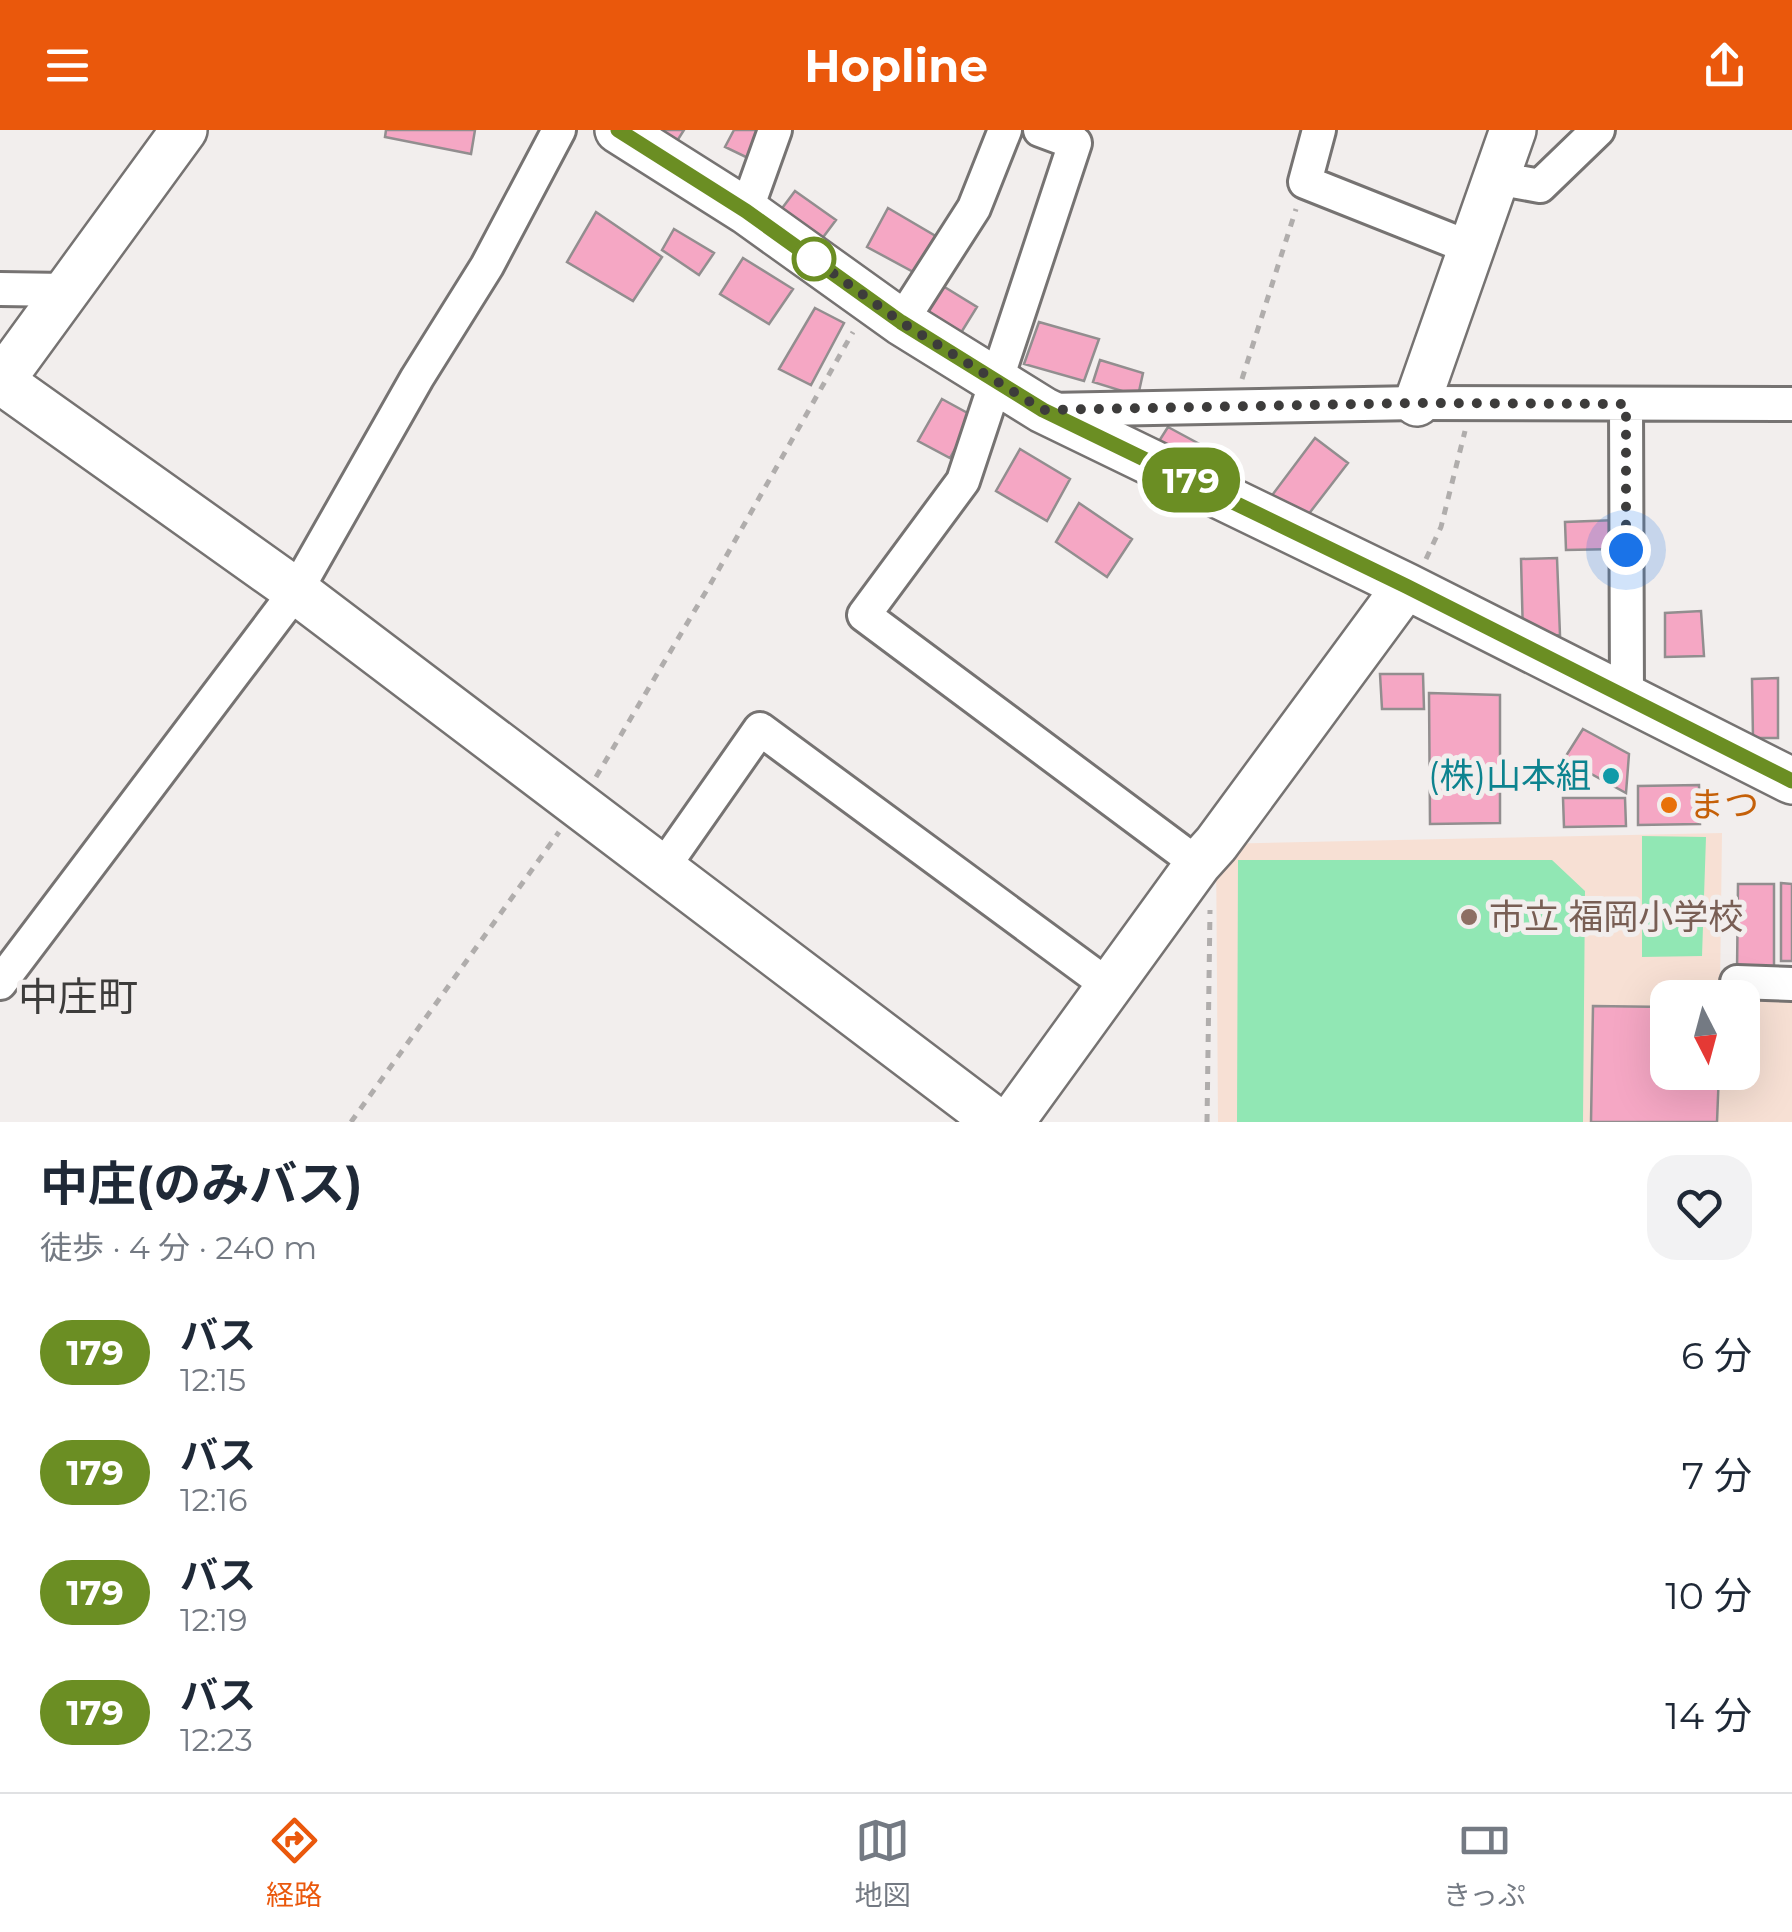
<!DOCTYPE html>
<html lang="ja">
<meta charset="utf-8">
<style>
:root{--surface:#fff;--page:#f2f2f3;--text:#1f2937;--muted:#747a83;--line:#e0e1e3;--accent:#ea580c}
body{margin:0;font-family:Montserrat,"Noto Sans JP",sans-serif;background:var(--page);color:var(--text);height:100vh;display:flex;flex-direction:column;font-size:38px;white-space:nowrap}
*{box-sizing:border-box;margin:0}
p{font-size:32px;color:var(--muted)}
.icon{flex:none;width:55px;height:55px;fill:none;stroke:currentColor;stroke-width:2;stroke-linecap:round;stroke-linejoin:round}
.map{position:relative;height:992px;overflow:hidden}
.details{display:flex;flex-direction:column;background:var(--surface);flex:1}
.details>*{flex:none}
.badge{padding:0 20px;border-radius:32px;font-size:35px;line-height:65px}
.needle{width:65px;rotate:174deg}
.fabs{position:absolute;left:1650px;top:850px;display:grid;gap:20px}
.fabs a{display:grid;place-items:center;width:110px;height:110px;border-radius:20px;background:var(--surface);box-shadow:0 10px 40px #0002;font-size:50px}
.you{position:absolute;width:50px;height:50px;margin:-25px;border:8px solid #fff;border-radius:50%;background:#1a73e8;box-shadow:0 0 0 15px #1a73e833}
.map>.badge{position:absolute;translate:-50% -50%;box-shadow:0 0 0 5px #fff}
.round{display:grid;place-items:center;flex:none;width:105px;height:105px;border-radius:30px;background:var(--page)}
.headline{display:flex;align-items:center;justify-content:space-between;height:170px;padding:0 40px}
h1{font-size:48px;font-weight:700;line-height:75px}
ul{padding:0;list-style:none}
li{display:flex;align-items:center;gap:30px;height:120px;padding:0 40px}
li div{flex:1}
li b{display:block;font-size:38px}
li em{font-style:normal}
li .badge{min-width:110px;font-weight:700;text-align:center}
header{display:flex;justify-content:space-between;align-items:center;height:130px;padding:0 40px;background:var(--accent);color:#fff;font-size:45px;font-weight:700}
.menu{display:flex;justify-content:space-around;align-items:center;height:140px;border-top:2px solid var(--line);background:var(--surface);font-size:28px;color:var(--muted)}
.menu a{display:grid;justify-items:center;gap:5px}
.menu .on{color:var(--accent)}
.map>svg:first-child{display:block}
.education{fill:#f7e0d4;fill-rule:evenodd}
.green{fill:#91e7b4}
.building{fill:#f5a7c4;stroke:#928e8f;stroke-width:2.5}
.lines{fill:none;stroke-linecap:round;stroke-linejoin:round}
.street-casing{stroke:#767372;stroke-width:38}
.secondary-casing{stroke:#767372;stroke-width:50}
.path{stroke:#b0adac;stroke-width:5;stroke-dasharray:8 8;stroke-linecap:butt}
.street{stroke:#fff;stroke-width:32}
.secondary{stroke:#fff;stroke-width:45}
.line-casing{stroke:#fff;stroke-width:22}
.line{stroke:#6b8e23;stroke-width:15}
.walk{stroke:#3d3c3b;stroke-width:10;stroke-dasharray:0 18}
.stop-dot{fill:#fff;stroke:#6b8e23;stroke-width:5}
.culture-dot{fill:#0f9aa8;stroke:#f2eeed;stroke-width:4}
.food-dot{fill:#e8710a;stroke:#f2eeed;stroke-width:4}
.education-dot{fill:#8d6e63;stroke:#f2eeed;stroke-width:4}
.labels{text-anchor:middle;stroke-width:10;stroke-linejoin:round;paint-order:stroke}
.culture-label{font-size:35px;fill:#0d838f;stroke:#f2eeed;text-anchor:end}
.food-label{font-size:35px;fill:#c56008;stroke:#f2eeed;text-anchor:start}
.education-label{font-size:35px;fill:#785e54;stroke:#f2eeed;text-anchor:start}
.quarter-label{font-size:40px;fill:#3d3c3b;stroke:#f2eeed}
</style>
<header><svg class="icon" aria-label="menu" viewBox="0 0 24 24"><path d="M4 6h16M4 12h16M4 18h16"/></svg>Hopline<svg class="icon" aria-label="share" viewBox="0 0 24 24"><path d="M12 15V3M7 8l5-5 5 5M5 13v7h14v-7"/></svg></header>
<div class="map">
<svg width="1792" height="992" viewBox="0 0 1792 992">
<rect width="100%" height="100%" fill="#f2eeed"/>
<path class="education" d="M1722,703L1720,859L1792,862V992H1218L1216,714ZM1668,868H1742V942H1668Z"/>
<path class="green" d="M1642,706L1706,707L1702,826L1642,827Z
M1238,730H1552L1585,761L1583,992H1237Z"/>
<path class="building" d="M386,0H475L471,24L385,7Z
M636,0H684L670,22Z
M734,0H761L748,28L725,17Z
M795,61L836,90L821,110L780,81Z
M888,78L939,108L919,145L867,117Z
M596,82L662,127L633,171L567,132Z
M674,99L714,123L699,145L662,120Z
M743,128L793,159L769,194L720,164Z
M938,153L977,177L959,206L921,183Z
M815,178L844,193L811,255L779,239Z
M1039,192L1099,209L1084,251L1024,234Z
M1100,230L1143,243L1138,266L1093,252Z
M942,269L973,286L950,328L918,311Z
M1168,297L1205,317L1194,339L1154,319Z
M1315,308L1348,333L1301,394L1267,372Z
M1020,319L1070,349L1047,391L996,361Z
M1079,373L1132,409L1107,447L1056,412Z
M1617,390V419L1566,420L1565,392Z
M1557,428L1560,505L1523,506L1521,429Z
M1701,481L1704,526L1665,527V483Z
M1380,544H1423L1424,579H1382Z
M1778,548V608H1753L1752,549Z
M1429,563L1500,565V693L1430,694Z
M1583,599L1629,624L1626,663L1564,629Z
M1699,655L1700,694L1638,695V656Z
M1563,668H1625L1626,696L1564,697Z
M1781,753L1792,754V831H1781Z
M1738,754H1774V843L1737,842Z
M1593,876L1668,877V942H1719L1717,992H1591Z"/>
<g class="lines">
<defs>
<path id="street" d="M1040,0L1075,13L963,351L864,485L1198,734
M1319,0L1305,52L1471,118
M1496,48L1540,56L1598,0
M746,81L775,0
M0,159L67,160
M901,192L974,78L1005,0
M1626,274L1627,567
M1048,280L1417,273L1792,274
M662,739L760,599L1109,856
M1737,852L1792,854
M0,853L296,461L417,248L487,136L559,0"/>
<path id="secondary" d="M184,0L1,251L296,461L997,992
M618,0L746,81L901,192L1043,280L1406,456L1792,651
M1417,273L1513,0
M1011,992L1198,734L1216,714L1406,456"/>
</defs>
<use href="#street" class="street-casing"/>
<use href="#secondary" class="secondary-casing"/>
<path class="path" d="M1242,249L1296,79
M1426,429L1441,397L1465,301
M596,647L711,453L853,202
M351,992L559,702
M1207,992L1210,780"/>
<use href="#street" class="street"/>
<use href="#secondary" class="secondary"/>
</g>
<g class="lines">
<defs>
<path id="line" d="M618,0L746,81L901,192L1043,280L1406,456L1792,651"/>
</defs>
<use href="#line" class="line-casing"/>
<use href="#line" class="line"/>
<path class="walk" d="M814,129L809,126L901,192L1043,280L1416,273L1626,274V420"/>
</g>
<circle class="stop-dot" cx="814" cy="129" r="20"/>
<circle class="culture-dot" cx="1611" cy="646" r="10"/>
<circle class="food-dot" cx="1669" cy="675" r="10"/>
<circle class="education-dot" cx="1469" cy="787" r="10"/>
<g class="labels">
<g class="culture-label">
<text x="1591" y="658">(株)山本組</text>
</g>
<g class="food-label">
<text x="1689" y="687">まつ</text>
</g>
<g class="education-label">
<text x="1489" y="799">市立 福岡小学校</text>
</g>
<g class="quarter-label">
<text x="78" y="881">中庄町</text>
</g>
</g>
</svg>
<div class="fabs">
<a><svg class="needle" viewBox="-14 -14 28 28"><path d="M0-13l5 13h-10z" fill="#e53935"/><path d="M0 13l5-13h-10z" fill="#747a83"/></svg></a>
</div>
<div class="you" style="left:1626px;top:420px"></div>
<b class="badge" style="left:1191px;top:350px;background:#6b8e23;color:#fff">179</b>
</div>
<section class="details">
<div class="headline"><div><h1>中庄(のみバス)</h1><p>徒歩 · 4 分 · 240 m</p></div><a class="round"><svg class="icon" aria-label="heart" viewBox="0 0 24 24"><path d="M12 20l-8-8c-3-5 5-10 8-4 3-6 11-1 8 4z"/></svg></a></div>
<ul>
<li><span class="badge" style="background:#6b8e23;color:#fff">179</span><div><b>バス</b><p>12:15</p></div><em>6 分</em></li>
<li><span class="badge" style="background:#6b8e23;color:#fff">179</span><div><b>バス</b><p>12:16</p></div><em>7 分</em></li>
<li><span class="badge" style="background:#6b8e23;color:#fff">179</span><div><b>バス</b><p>12:19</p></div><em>10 分</em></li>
<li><span class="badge" style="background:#6b8e23;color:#fff">179</span><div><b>バス</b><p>12:23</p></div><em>14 分</em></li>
</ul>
</section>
<nav class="menu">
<a class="on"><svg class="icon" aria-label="directions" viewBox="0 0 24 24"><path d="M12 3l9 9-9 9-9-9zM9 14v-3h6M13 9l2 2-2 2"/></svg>経路</a>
<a><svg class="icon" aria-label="map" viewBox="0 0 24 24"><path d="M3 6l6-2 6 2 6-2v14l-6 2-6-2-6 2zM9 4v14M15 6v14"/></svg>地図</a>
<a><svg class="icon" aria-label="tickets" viewBox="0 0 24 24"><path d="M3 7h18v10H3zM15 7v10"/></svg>きっぷ</a>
</nav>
